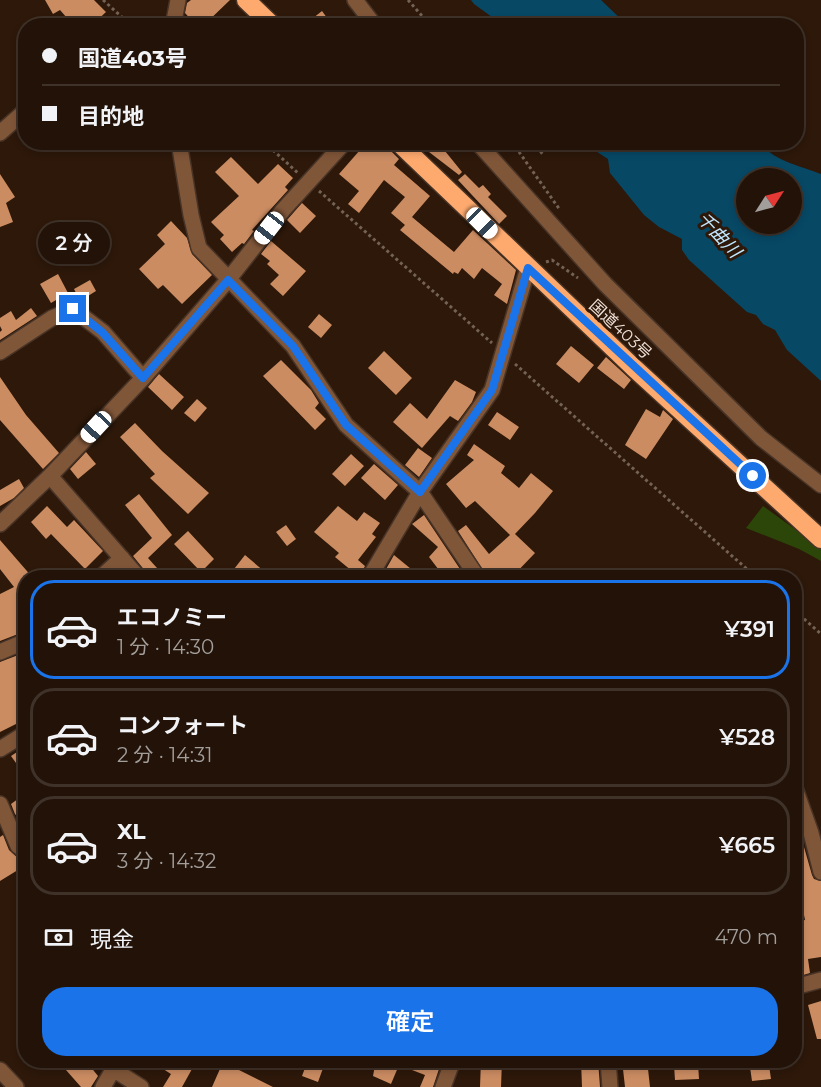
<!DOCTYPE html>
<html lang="ja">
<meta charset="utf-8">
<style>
body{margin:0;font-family:Montserrat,"Noto Sans JP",sans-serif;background:#2a1b12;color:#f1f3f6;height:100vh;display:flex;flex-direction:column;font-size:22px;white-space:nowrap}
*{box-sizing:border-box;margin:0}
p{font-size:20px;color:#a29e9c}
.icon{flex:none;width:33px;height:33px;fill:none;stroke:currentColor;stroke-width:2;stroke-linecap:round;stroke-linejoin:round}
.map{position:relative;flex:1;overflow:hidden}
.panel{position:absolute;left:18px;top:570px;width:784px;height:498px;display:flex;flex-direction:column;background:#221208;border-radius:24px;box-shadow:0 3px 9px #0003,0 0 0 2px #3f3229}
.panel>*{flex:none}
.hud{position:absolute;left:18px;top:18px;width:786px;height:132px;border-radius:24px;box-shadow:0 3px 9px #0003,0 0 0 2px #3f3229;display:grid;align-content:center;height:132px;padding:0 24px;background:#221208}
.needle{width:39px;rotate:54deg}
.controls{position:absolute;left:736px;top:168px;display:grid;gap:12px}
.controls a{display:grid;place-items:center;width:66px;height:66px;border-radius:50%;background:#221208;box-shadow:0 3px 9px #0003,0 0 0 2px #3f3229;font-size:30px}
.end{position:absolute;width:27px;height:27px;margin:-14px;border:8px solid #1a73e8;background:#fff;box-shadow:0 0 0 3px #fff}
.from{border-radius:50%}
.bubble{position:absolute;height:42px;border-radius:21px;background:#221208;box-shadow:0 3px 9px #0003,0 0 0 2px #3f3229;font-size:20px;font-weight:600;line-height:42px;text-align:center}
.car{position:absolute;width:18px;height:36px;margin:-18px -9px;border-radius:8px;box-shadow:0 0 4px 2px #0007;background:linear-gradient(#fff 24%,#345 0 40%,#fff 0 76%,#345 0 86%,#fff 0)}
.hud b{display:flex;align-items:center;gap:21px;height:57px;font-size:22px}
.hud b+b{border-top:2px solid #3f3229}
.hud i{width:15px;height:15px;background:#f1f3f6}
ul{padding:10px 0 0;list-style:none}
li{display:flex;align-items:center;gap:18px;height:99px;margin:0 12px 9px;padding:0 12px;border:3px solid #3f3229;border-radius:24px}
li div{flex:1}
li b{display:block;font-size:22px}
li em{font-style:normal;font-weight:600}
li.selected{border-color:#1a73e8}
li>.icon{width:54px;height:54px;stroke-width:1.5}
.pay{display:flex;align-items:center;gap:15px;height:66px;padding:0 24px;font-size:22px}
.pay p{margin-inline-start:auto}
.action{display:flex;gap:12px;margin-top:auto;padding:12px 24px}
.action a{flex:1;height:69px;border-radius:24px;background:#1a73e8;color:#fff;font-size:24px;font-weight:600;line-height:69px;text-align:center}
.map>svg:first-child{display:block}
</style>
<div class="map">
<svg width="821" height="1087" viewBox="0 0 821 1087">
<rect width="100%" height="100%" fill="#2d180a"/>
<path fill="#2c4508" d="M 763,506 L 821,548 L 821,561 L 799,549 L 746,528 Z"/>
<path fill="#074865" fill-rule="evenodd" d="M 471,0 L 601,0 L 627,25 L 503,25 L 474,4 Z
M 586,143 L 761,143 C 773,161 802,166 821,174 L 821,381 L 787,350 L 775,330 L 763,324 L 756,315 L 747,312 L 689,260 L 682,250 L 682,239 L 659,227 L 644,215 L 610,173 L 608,159 L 591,148 ZM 747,178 L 792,178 L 792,224 L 747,224 Z"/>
<path fill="#cb8c62" d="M 45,0 L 94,0 L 106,12 L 91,26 L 74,26 L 60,10 L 53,14 Z
M 191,0 L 230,0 L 203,26 L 197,26 L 185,13 L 187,3 Z
M 322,11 L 333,26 L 303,26 Z
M 367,142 L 387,142 L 390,150 L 399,159 L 394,165 L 430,196 L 412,217 L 454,252 L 473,230 L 516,270 L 507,304 L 494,295 L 502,284 L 482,268 L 474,279 L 462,268 L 458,274 L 454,272 L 453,274 L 400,230 L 405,225 L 391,213 L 405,197 L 384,180 L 359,213 L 348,204 L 359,191 L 339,174 Z
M 416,142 L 437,142 L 446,150 L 445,151 L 462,172 L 459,175 Z
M 231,157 L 258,184 L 278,164 L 293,178 L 285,187 L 288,190 L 252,230 L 254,231 L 244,244 L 242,243 L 232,252 L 220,239 L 224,235 L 211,222 L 239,196 L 215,172 Z
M 0,174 L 15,197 L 6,203 L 13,222 L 0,227 Z
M 465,174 L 479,188 L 483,185 L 491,194 L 488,197 L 507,216 L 499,224 L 458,180 Z
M 302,203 L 316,216 L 300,233 L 287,220 Z
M 171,221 L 187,238 L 192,254 L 212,275 L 182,304 L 163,285 L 158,289 L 139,269 L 165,244 L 157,235 Z
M 271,241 L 306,271 L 283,296 L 270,284 L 279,275 L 267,264 L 270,261 L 261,254 Z
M 58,274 L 68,293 L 51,303 L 40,284 Z
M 90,280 L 96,291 L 80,301 L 74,289 Z
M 31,308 L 37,316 L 0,340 L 0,332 L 2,330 L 0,326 L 0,318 L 11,311 L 16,320 Z
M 319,314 L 332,325 L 321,338 L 308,327 Z
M 571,346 L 594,365 L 579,383 L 556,364 Z
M 384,351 L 412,378 L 396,395 L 368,368 Z
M 606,357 L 631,380 L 624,389 L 597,368 Z
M 281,360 L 311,390 L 319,403 L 315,408 L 326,419 L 315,430 L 263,376 Z
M 159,374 L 184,397 L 172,410 L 148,387 Z
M 0,377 L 26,415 L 59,453 L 43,469 L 0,420 Z
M 455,380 L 476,392 L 472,402 L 458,421 L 450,416 L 422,448 L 393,422 L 410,403 L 427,419 Z
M 197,399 L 207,408 L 195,422 L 184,413 Z
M 646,409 L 660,417 L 663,410 L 673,419 L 646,459 L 625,445 Z
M 497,412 L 519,427 L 510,440 L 488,425 Z
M 135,423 L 162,451 L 209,493 L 188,514 L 150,478 L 155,474 L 120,437 Z
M 474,444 L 505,466 L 501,473 L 519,488 L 531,473 L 553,491 L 535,513 L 515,534 L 535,553 L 511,578 L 488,578 L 458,531 L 466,525 L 489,554 L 510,535 L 475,501 L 466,508 L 446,484 L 474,460 L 467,455 Z
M 418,448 L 432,458 L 419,477 L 405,465 Z
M 86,452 L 96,464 L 78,479 L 70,469 Z
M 351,454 L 364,466 L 345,486 L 332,474 Z
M 374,464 L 398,485 L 385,500 L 361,478 Z
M 19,479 L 24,488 L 14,498 L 0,506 L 0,490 Z
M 139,494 L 172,535 L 148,558 L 166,578 L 149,578 L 146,572 L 133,556 L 152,538 L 125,505 Z
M 47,506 L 67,527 L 74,520 L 103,551 L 85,569 L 51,534 L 46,539 L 31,522 Z
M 338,506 L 357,521 L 364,512 L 380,523 L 372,534 L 376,537 L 358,560 L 365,566 L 359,578 L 346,578 L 352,571 L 335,557 L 339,553 L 314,532 Z
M 424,515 L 466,578 L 445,578 L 429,557 L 438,547 L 412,524 Z
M 286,525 L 296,539 L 287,546 L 276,532 Z
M 188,531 L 214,559 L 201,572 L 174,544 Z
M 0,540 L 33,578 L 26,578 L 26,631 L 0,641 L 0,594 L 14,587 L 0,569 Z
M 245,555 L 272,578 L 227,578 Z
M 394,555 L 422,578 L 381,578 Z
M 26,652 L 26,719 L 0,732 L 0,662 Z
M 26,746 L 26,777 L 11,756 Z
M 26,793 L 26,839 L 20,825 L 23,823 L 15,814 L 11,804 Z
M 798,826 L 812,875 L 814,879 L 821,881 L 821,957 L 808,959 L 810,973 L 800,976 L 795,958 L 795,922 L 805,920 L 800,895 L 804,894 L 801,883 L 803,883 L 795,855 L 795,827 Z
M 3,835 L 9,850 L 20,860 L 26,862 L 26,865 L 0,881 L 0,837 Z
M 821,1001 L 821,1039 L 817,1039 L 808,1005 Z
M 77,1060 L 85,1060 L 98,1076 L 91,1087 L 81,1087 L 66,1070 Z
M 149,1060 L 197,1060 L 182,1087 L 163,1087 L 171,1074 Z
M 308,1060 L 326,1060 L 318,1082 L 302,1076 Z
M 376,1060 L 442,1060 L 433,1087 L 420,1087 L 425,1075 L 399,1065 L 391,1084 L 373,1076 Z
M 481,1060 L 502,1060 L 501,1087 L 480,1087 Z
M 581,1060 L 598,1060 L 600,1087 L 582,1087 Z
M 622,1060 L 647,1060 L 650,1087 L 625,1087 Z
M 223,1062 L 273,1087 L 212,1087 Z
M 698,1063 L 699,1079 L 675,1080 L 674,1065 Z
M 769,1065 L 771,1079 L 752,1081 L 750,1067 Z"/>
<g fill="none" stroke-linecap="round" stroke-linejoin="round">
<g stroke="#483427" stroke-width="18">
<path id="minor" d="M 355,0 L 375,26
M 173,26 L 178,0
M 0,133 L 26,110
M 179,142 L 191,215 L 199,248 L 293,346 L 346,425 L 420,492 L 478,578
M 477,142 L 605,284 L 761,438 L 821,485
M 0,352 L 52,318 L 73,309 L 103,332 L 143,378
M 50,476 L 139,578
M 0,524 L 50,476 L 143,378 L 228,280 L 283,210 L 345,142
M 100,578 L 122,558
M 369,578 L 420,492 L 492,390 L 528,268
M 0,652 L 26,641
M 0,749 L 26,733
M 795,788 L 811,833 L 821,872
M 0,804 L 18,846 L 26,852
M 795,987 L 821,980
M 608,1060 L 610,1087
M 113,1069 L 141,1087
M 0,1070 L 16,1087
M 103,1087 L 118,1061
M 443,1087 L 453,1060"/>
</g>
<g stroke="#483427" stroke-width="21">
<path id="highway" d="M 246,0 L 273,26
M 398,142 L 633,367 L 821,539"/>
</g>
<path stroke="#746255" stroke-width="3" stroke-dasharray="3 3" stroke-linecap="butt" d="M 103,0 L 132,26
M 408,0 L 431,26
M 264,142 L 298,173
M 512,142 L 560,210
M 533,142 L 544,156
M 319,191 L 492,343
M 546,262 L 552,260 L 578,278
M 515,364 L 757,578
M 795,611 L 821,634"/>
<use href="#minor" stroke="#805639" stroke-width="15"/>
<use href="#highway" stroke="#feaa6f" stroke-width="18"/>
</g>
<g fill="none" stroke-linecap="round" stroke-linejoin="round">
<path stroke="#1a73e8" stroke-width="8" d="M 73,309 L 102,332 L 143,378 L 228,280 L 293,346 L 346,425 L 420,492 L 492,390 L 528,268 L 753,476"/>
</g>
<g text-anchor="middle" stroke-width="6" stroke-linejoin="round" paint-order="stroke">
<g font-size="16" fill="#f0e1d8" stroke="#2d180a">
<text transform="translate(621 329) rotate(43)" y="6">国道403号</text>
</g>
<g font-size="18" font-style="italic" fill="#c2e8ff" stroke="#2d180a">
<text transform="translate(719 235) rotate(47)" y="6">千曲川</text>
</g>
</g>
</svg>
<div class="controls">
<a><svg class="needle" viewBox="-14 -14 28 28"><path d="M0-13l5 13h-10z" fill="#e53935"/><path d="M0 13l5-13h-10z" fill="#a29e9c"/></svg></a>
</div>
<i class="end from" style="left:753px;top:476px"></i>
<i class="end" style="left:73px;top:309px"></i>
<div class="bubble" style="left:38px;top:222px;width:72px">2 分</div>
<i class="car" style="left:482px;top:223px;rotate:135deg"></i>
<i class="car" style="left:269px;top:228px;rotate:218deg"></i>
<i class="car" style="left:96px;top:427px;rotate:223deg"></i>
<div class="hud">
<b><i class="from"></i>国道403号</b>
<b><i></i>目的地</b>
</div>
<section class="panel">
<ul>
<li class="selected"><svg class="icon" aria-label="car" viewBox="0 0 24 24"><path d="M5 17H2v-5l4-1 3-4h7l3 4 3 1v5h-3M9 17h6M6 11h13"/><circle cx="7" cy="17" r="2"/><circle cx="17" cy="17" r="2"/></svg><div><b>エコノミー</b><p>1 分 · 14:30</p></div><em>¥391</em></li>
<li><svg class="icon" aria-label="car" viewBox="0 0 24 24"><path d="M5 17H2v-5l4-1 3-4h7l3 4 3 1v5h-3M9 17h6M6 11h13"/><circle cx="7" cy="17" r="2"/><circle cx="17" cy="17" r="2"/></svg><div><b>コンフォート</b><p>2 分 · 14:31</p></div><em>¥528</em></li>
<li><svg class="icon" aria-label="car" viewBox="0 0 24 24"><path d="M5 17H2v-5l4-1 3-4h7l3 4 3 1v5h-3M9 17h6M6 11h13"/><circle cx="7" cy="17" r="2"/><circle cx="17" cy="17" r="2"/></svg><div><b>XL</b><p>3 分 · 14:32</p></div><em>¥665</em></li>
</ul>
<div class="pay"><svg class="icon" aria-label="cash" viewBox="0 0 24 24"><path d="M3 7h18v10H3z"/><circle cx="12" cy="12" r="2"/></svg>現金<p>470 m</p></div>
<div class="action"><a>確定</a></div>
</section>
</div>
